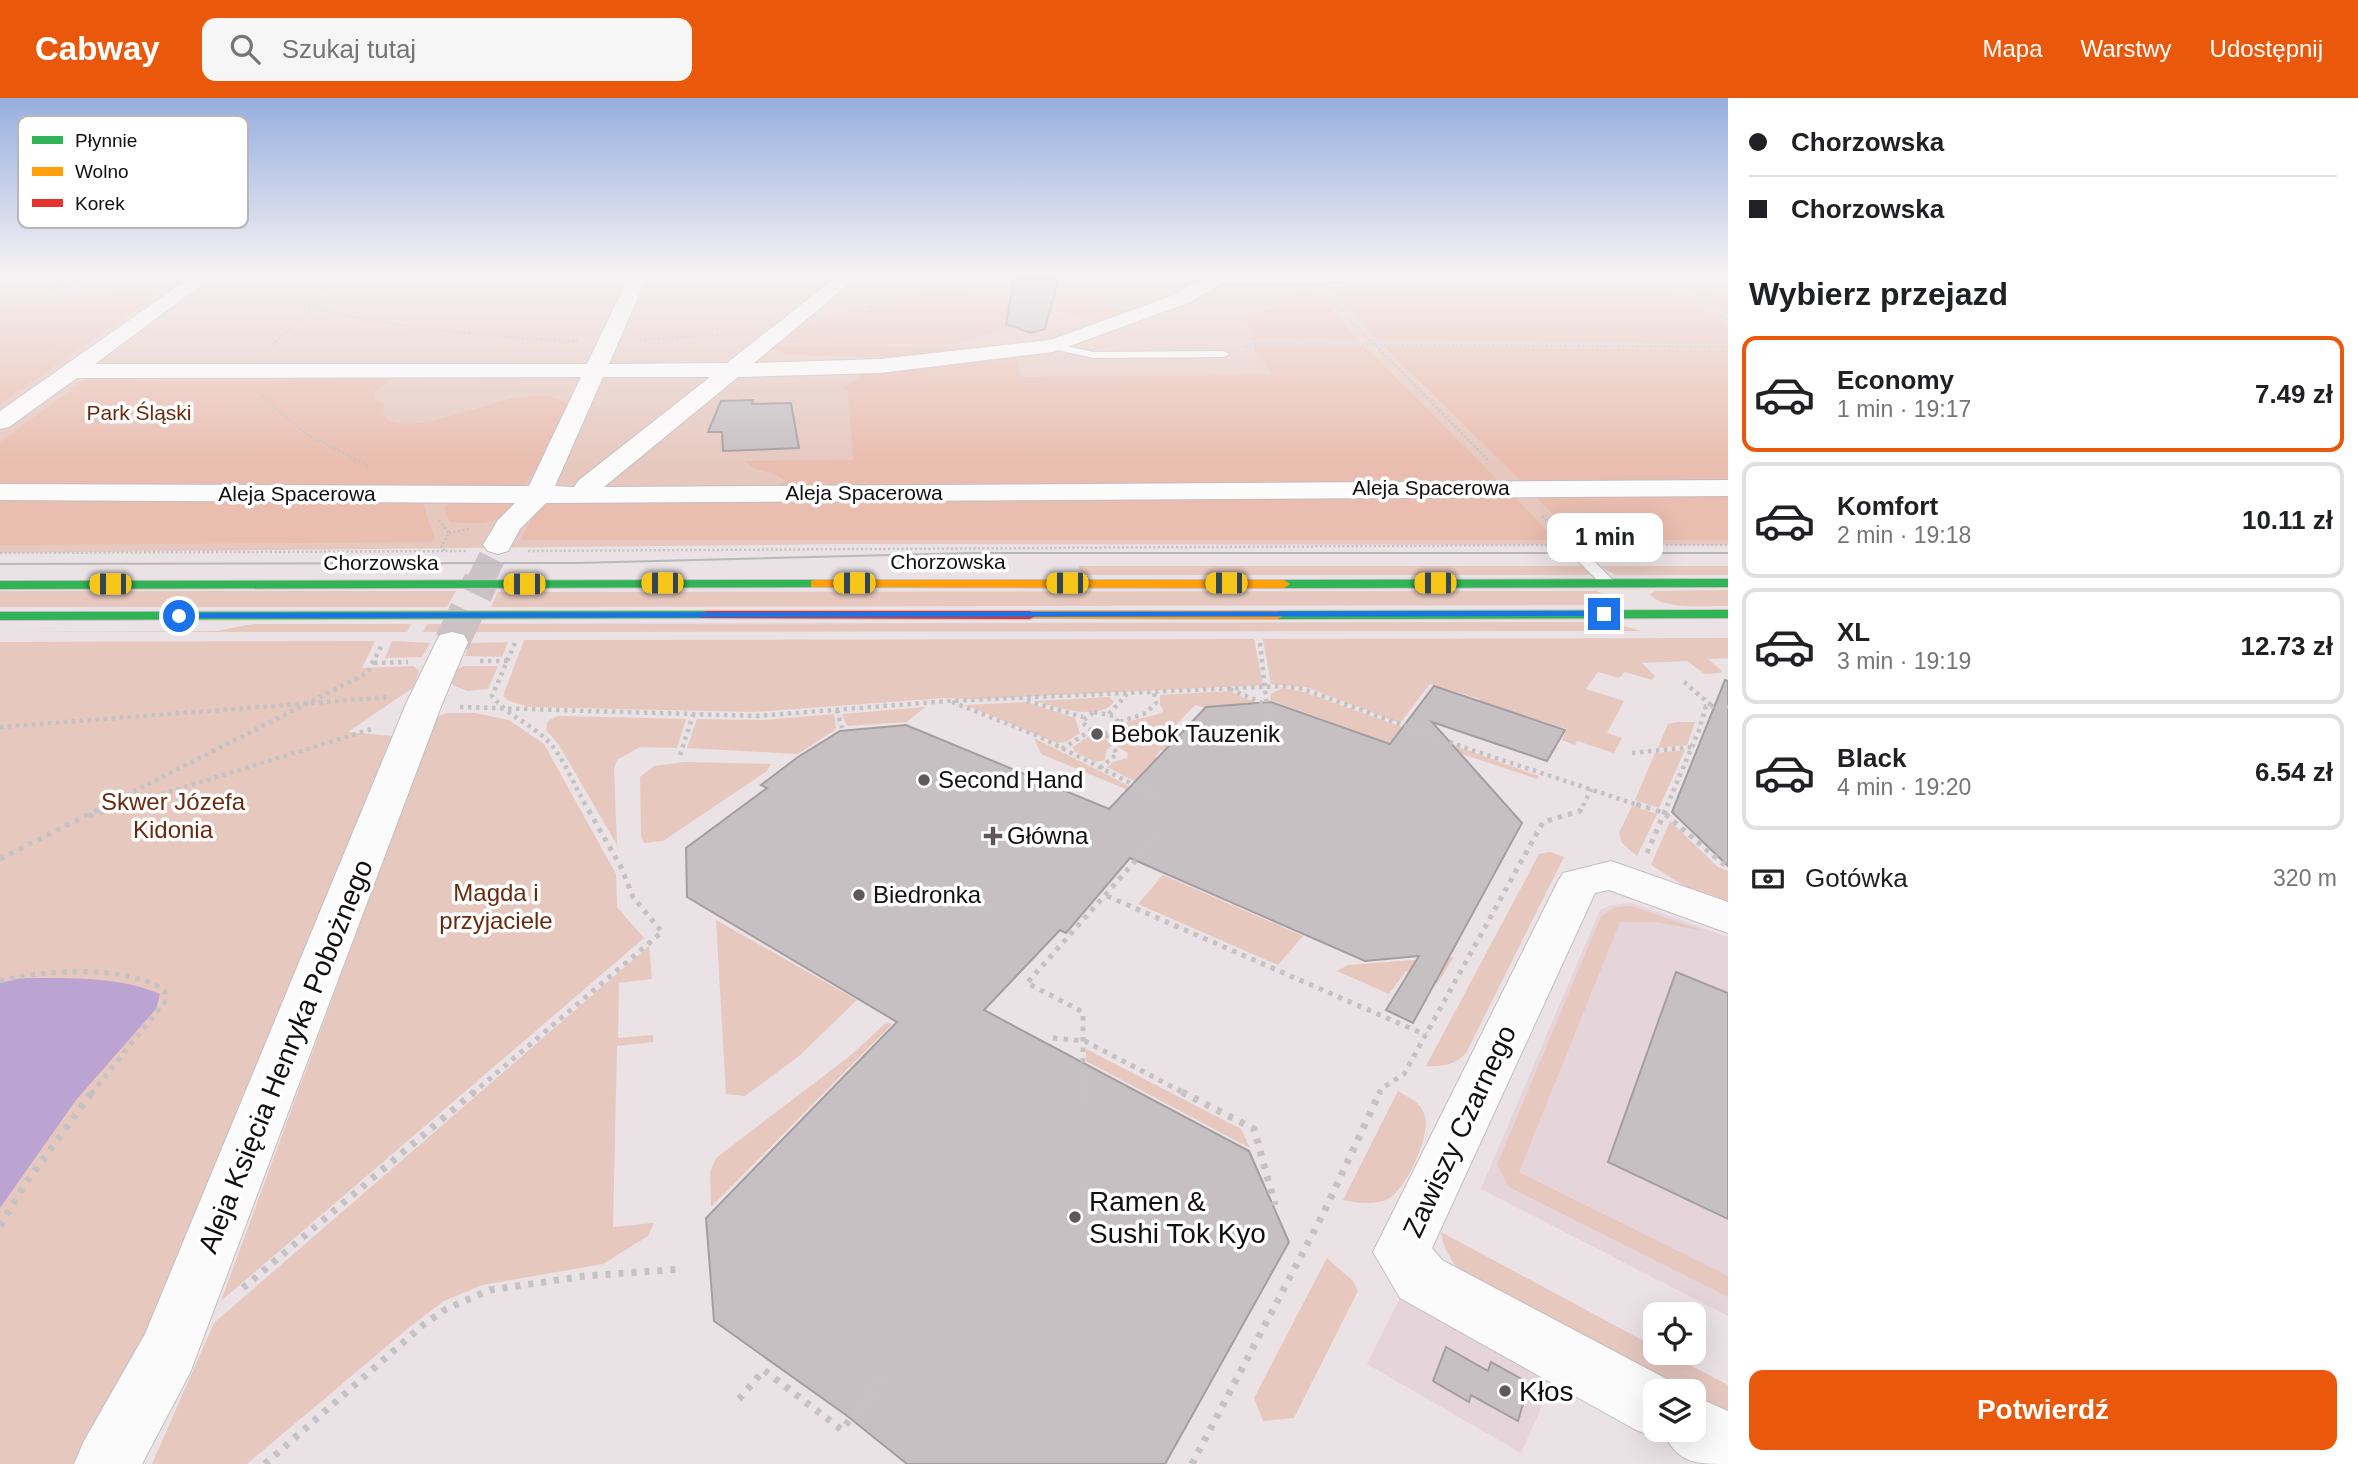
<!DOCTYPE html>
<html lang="pl">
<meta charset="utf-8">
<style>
body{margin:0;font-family:Arial,sans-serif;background:#f6f6f6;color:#202124;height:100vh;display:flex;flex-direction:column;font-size:26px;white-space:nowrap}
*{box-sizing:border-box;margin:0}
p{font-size:23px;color:#757577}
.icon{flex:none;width:38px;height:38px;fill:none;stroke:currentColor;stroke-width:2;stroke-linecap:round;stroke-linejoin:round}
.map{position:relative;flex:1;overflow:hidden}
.side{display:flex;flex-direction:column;background:#fff;width:630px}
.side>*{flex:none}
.guide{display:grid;align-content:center;height:154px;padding:0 21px;background:#fff}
.fabs{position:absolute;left:1643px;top:1204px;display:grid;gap:14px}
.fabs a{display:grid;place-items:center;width:63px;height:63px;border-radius:14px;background:#fff;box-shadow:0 7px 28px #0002;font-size:35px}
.end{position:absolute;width:32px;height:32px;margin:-16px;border:9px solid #1a73e8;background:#fff;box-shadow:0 0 0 4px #fff}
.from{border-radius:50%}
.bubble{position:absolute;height:49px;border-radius:14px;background:#fff;box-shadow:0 7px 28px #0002;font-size:23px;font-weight:700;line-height:49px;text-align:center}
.car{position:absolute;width:21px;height:42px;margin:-21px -10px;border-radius:9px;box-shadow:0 0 5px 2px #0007;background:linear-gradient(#f5c518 24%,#345 0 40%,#f5c518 0 76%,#345 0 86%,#f5c518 0)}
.guide b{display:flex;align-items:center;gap:24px;height:66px;font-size:26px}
.guide b+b{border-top:2px solid #e0e0e0}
.guide i{width:18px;height:18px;background:#202124}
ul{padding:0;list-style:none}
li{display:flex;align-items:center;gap:21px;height:116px;margin:0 14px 10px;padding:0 7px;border:4px solid #e0e0e0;border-radius:14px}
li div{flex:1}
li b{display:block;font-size:26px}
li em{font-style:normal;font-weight:700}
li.selected{border-color:#ea580c}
li>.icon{width:63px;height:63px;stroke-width:1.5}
h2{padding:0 21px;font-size:32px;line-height:84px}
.pay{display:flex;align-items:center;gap:18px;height:77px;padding:0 21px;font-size:26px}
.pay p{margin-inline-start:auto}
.action{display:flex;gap:14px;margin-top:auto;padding:14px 21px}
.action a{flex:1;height:80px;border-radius:14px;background:#ea580c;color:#fff;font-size:28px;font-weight:700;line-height:80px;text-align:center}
header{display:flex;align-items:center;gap:42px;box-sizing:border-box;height:98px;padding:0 35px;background:#ea580c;color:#fff}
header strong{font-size:33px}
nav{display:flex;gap:38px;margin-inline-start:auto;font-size:24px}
.search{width:490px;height:63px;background:#f6f6f6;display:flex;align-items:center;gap:18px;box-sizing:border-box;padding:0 24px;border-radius:14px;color:#757577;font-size:26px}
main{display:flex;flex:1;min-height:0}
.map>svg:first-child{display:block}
</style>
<header>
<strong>Cabway</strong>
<div class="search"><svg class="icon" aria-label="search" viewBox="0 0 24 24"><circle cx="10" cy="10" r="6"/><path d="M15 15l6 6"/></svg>Szukaj tutaj</div>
<nav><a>Mapa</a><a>Warstwy</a><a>Udostępnij</a></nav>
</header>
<main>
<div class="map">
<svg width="1728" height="1366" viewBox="0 0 1728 1366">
<rect width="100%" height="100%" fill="#eae2e5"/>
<path fill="#e5d4da" d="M 1632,805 L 1728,839 L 1728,1218 L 1481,1091 L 1600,812 L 1612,807 Z
M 1403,1194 L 1556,1277 L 1521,1355 L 1367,1266 Z"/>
<path fill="#e6c8bf" d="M 0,176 L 1728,176 L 1728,447 L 849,446 L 0,455 Z
M 1078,468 L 1586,468 L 1592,473 L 1588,477 L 1082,477 Z
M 1600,468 L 1728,468 L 1728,477 L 1615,477 Z
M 1728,492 L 1728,508 C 1708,507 1662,513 1650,496 L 1655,493 Z
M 0,493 L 456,493 L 447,509 L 0,509 Z
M 1597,493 L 1612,499 L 1614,504 L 1597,507 L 491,509 L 498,494 Z
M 1596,524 L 1603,531 L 1616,531 L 1612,525 L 1642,533 L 423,534 L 427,526 Z
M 253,526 L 411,526 L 407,534 L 0,534 L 216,533 Z
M 1728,540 L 1728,560 L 1708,561 L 1722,573 L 1720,575 L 1705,576 L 1687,563 L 1642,565 L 1655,578 L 1652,582 L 1625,574 L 1619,580 L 1598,574 L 1586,591 L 1624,603 L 1607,635 L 1622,640 L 1614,655 L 1577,643 L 1575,647 L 1562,642 L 1567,631 L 1504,611 L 1500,616 L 1477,609 L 1480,601 L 1430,586 L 1400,625 L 1306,589 L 1271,586 L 1263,541 Z
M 1254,541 L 1263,587 L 977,601 L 944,600 L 754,614 L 528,609 L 509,603 L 503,598 L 524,542 Z
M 375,543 L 362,570 L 414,568 L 419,573 L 414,589 L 348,634 L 392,638 L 117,1312 L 91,1366 L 0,1366 L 0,544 Z
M 392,543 L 430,545 L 422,559 L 385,560 Z
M 508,544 L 502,559 L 465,558 L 470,545 Z
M 464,568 L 498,568 L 488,591 L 467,593 L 453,587 L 451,582 L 456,572 Z
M 1282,590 L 1304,594 L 1539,678 L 1537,681 L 1462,656 L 1458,661 L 1407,651 L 1270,602 L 1271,596 Z
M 1229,593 L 1257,605 L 1205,610 L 1195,607 L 1175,628 L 1184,632 L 1164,653 L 1161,652 L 1155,659 L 1158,661 L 1136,684 L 1107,669 L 1113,664 L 1127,660 L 1128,655 L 1118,649 L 1112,640 L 1123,633 L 1127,624 C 1139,620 1154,619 1164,613 L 1160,607 L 1160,597 Z
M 1110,599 L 1114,604 C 1098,624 1056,609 1035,603 Z
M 1026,604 L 1075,620 L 1080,635 L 1066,644 L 1057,645 L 966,607 Z
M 925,609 L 907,624 L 847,628 L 842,616 Z
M 447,615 L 475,615 L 509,622 L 544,646 L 616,776 L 617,809 L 644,840 L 221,1203 L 436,619 Z
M 834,616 L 836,631 L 798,656 L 687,650 L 697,621 L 764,622 Z
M 558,618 L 686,621 L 677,650 L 640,649 L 617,662 L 614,671 L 617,747 L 559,647 L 546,632 L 548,623 Z
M 1677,624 L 1695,624 L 1687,647 L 1658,650 L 1668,626 Z
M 1089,638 L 1106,641 L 1111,649 L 1106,652 L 1105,662 L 1095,664 L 1074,653 L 1073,649 Z
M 1034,640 L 1131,689 L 1128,692 L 1041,656 Z
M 1685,652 L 1659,710 L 1635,702 L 1655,655 Z
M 684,664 L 771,666 L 767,673 L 663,743 L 644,745 L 641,737 L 640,679 L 654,668 Z
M 1632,708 L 1657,716 L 1637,758 L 1622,745 L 1619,735 Z
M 1670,723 L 1718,769 L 1728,773 L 1728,808 L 1691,792 L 1651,767 Z
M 1550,754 L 1564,759 L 1466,955 C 1455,967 1442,969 1426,968 L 1539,756 Z
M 1163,777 L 1303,838 L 1278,867 L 1138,806 Z
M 1631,808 L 1704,833 L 1656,824 L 1620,824 L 1519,1074 L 1728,1178 L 1728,1199 L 1509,1089 L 1497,1067 L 1601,818 L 1616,809 Z
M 716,822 L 857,902 L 799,958 L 745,998 L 726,996 Z
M 649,848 L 652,881 L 619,885 L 618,940 L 653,937 L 653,944 L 617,948 L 613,1129 L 654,1125 L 648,1138 L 603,1166 L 482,1187 L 444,1203 L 412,1227 L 247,1366 L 152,1366 L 214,1225 Z
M 1454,859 L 1437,886 L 1406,873 L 1389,896 L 1337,873 L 1348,867 Z
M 887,924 L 892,926 L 711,1109 L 710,1074 L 716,1060 L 851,957 Z
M 1086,951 L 1241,1031 L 1250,1050 L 1086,963 Z
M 1398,993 C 1409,1000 1421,1004 1425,1018 C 1431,1037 1405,1095 1386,1102 C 1372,1107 1357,1105 1343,1102 Z
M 1441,1134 L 1655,1249 L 1656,1255 L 1667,1255 L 1728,1287 L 1728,1325 L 1694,1307 L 1694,1293 L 1668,1293 L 1495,1202 C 1471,1185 1445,1165 1441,1134 Z
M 1327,1160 L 1353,1183 L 1358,1193 L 1294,1320 L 1263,1323 L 1254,1300 Z"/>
<path fill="#e9bdaf" d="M 1321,181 L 1655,182 L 1728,227 L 1728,246 L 1377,242 Z
M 1673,182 L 1691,183 L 1728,204 L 1728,216 Z
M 936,192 L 1091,200 L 1100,203 L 1097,208 C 1108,213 1120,208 1136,216 L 1104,227 L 1059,213 L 956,246 L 771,245 L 791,229 L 858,215 Z
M 1299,192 L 1316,193 L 1358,242 L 1250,242 L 1254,235 L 1246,225 L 1249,218 L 1281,208 L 1286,203 L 1280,197 Z
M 135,193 L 162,194 L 0,306 L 0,209 Z
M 773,248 L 996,250 L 908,260 L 790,257 L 770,251 Z
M 1257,248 L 1364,248 L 1501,385 L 774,390 L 785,383 C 774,371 755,376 746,363 L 853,362 L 848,294 L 842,289 L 858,280 L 861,275 L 1015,256 L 1021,279 L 1272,277 L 1253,249 Z
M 1384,248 L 1728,252 L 1728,386 L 1523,385 Z
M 91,277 L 395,279 L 374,294 L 374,301 L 385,307 L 383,317 C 413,353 532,268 570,309 L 562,330 L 521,392 L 0,391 L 0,344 Z
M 1531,393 L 1728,394 L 1728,442 L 1577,442 Z
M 1511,394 L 1555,442 L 521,442 C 529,423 536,407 558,402 Z
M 0,400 L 419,403 L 423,406 L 434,439 L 431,444 L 0,447 Z
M 519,401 C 493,429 486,426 450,424 L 445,411 L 447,407 L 457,402 Z"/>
<path fill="#bba4d1" d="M 22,880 C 67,880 119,878 160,896 L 156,911 L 76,1002 L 0,1110 L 0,885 Z"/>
<path fill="#c6c0c3" stroke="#a49ea1" stroke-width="2" d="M 1014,180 L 1058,182 L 1045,231 L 1031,235 L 1006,226 Z
M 753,302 L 752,306 L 791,305 L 799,350 L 723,353 L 722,334 L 708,334 L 721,303 Z
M 1725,582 L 1728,583 L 1728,768 L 1672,714 Z
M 1434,588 L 1565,632 L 1547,663 L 1432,624 L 1522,725 L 1413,925 L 1386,912 L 1419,858 L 1365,863 L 1130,760 L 1066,835 L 1060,832 L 984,912 L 1249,1053 L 1289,1144 L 1165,1366 L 907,1366 L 846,1317 L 714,1223 L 706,1120 L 897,924 L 687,799 L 686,750 L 767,690 L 761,687 L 798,659 L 840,633 L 906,627 L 1109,711 L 1206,609 L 1271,604 L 1390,646 Z
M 1676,874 L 1728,895 L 1728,1121 L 1608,1064 Z
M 1446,1249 L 1488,1273 L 1491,1264 L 1529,1285 L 1518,1323 L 1471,1297 L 1469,1304 L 1433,1283 Z"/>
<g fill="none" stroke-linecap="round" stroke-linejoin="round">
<path stroke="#cac2c5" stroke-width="27" stroke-dasharray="27 13" stroke-linecap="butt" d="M 480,484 L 498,447"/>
<path stroke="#cac2c5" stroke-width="35" stroke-dasharray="35 18" stroke-linecap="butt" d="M 452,544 L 481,483"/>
<g stroke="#c5bec0" stroke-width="2">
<path id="lane" d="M 1053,245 L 1093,254 L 1224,253 L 1229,256 L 1224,259 L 1093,260 L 1049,250 L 1048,248 Z
M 1570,443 L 1575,444 L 1616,485 L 1613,488 L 1603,488 L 1565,450 L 1563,447 L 1565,444 Z"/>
</g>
<g stroke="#c5bec0" stroke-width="2">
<path id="street" d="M 195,176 L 216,176 L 95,266 L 587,266 L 630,176 L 648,176 L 609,266 L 727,265 L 840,176 L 861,176 L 754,265 L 880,261 L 1050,242 L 1174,197 L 1210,176 L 1728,176 L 1728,185 L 1224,184 L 1188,205 L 1053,254 L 880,275 L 738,279 L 604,389 L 1728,382 L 1728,398 L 546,405 L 520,431 L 508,453 L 498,456 L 488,453 L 483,447 L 498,422 L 515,405 L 0,402 L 0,386 L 529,388 L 581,279 L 77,280 L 9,329 L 0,331 L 0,313 ZM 603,279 L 710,279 L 579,382 L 574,389 L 555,388 Z
M 452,534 L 464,537 L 468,544 L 442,606 L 190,1275 L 142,1366 L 74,1366 L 84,1343 L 145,1236 L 406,606 L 436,544 L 440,537 Z
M 1611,763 L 1728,804 L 1728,835 L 1609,792 L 1595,795 L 1432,1150 L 1442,1162 L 1678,1287 L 1681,1293 L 1656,1293 L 1656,1332 L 1694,1332 L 1694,1298 L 1728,1313 L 1728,1366 C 1698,1366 1678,1366 1665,1337 L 1656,1340 L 1634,1331 L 1400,1200 L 1373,1154 L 1557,785 L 1563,775 Z"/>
</g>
<g stroke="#c5bec0" stroke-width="2">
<path id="fast" d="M 1728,481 L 1728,489 L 1284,490 L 1278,486 L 1284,482 Z
M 815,482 L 819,483 L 819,489 L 0,491 L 0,483 Z
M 1728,512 L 1728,520 L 1278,521 L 1271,517 L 1278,513 Z
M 706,513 L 713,517 L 711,520 L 0,522 L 0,514 Z"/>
</g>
<g stroke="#c5bec0" stroke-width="2">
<path id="slow" d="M 815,482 L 1284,482 L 1290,486 L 1284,490 L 811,489 L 811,483 Z
M 1030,513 L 1278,513 L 1285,517 L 1278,521 L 1025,520 L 1025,514 Z"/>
</g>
<g stroke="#c5bec0" stroke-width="2">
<path id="jam" d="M 706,513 L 1030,513 L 1037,517 L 1030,521 L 701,520 L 699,517 Z"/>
</g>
<path stroke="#c5c2c3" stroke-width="2.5" stroke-dasharray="2 2.5" stroke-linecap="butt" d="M 1048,176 L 1048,180
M 1332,203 L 1490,364
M 4,204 L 60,189 L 93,176
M 1699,204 L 1728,222
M 0,207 L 142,190
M 313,210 C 400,231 488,239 578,243
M 844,216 L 911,198 L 962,176
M 640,242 L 732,236
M 272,247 L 313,210 L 303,206 L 348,176
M 1245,249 L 1255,246 L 1728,249
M 0,253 L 58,247
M 262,298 L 306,336 L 371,369
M 1542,418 L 1556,432
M 439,422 L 449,435
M 449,435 L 469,431
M 1603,447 L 1728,447
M 445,452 L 441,450 L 449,435
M 528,453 L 1549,447
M 0,455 L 467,453"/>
<path stroke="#c5c2c3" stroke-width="4.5" stroke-dasharray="3.5 4.5" stroke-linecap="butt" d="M 515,545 L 492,598 C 507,617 529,625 547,642 C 562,656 575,689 586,708
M 1260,545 L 1268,619
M 480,563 L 509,563
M 374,565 L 408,564
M 1684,584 L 1712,608
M 1230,591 L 1267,607
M 1027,603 L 1083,619
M 952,604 L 1036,637 L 1164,702
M 460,609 L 756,618 L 948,603 L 1282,588 L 1303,591 L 1469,651 L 1641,708
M 837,612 L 842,630
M 1094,614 L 1114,618 L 1121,628 C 1108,639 1092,638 1082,623 Z
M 1109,616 L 1127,596
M 1120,624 L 1146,615 L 1156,605 L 1154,595
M 0,629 L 390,599
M 1062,651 L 1090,633
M 1632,655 L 1691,649
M 680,657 L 693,617
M 1100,670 L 1117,656 L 1106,636
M 105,708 L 367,575 L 383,545
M 123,708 L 375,630
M 1583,708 L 1591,691
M 1667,708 L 1699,632 L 1706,608 L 1728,609"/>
<path stroke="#c5c2c3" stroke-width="5" stroke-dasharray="4.5 6" stroke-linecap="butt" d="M 1636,706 L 1664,715 L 1728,770
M 89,718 L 129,706
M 1647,755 L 1668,706
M 0,761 L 109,706
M 1107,798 L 1426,937
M 0,883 C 42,872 129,866 165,893 L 166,902 L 91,996
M 1053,940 L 1085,943 L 1186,996
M 472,996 L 662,834 L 633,799 L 622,771 L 585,706
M 1083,996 L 1083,914 L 1027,885 L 1161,734
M 1379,996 L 1381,991 L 1404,976 L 1543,724 L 1580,713 L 1584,706"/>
<path stroke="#c5c2c3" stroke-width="7" stroke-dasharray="5 8" stroke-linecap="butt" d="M 1083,994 L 1083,1001
M 1182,994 L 1254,1031 L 1275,1107
M 0,1128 L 23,1089 L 92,994
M 243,1190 L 474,994
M 739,1301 L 764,1272 L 842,1332 L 882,1279
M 265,1366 L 423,1227 L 446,1211 L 490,1192 L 585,1178 L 682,1171
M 1192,1366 L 1324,1114 L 1380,994"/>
<use href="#lane" fill="#fcfbfb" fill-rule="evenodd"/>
<use href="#street" fill="#fcfbfb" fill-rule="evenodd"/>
<use href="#fast" fill="#30b455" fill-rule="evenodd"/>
<use href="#slow" fill="#ff9f0a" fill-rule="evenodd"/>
<use href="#jam" fill="#e5322d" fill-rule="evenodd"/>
<path stroke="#bab8b9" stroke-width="2" d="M 0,466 L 577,465 L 971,455 L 1728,455"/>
</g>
<linearGradient id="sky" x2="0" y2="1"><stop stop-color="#96aedf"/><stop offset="0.48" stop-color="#f6f2f3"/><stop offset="1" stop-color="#f6f2f3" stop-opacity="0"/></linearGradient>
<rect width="1728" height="367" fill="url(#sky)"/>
<path fill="#1a73e8" d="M 1604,513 L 1608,514 L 1608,518 L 179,520 L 174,518 L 179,515 Z"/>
<g fill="#5e585b" stroke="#fff" stroke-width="2.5">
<circle cx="1097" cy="636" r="7"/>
<circle cx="924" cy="682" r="7"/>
<path d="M989.5 727.5h7v7h7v7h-7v7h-7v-7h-7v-7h7z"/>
<circle cx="859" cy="797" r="7"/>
<circle cx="1075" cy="1119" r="7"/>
<circle cx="1505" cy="1293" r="7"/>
</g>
<g text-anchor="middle" stroke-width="7" stroke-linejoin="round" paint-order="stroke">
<g font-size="21" fill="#6b290e" stroke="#fff">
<text x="139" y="322">Park Śląski</text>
</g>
<g font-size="21" fill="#130e10" stroke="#fff">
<text x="1431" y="397">Aleja Spacerowa</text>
<text x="864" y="402">Aleja Spacerowa</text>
<text x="297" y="403">Aleja Spacerowa</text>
<text x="948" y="471">Chorzowska</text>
<text x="381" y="472">Chorzowska</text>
</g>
<g font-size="24" fill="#130e10" stroke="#fff" text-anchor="start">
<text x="1111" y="644">Bebok Tauzenik</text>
<text x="938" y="690">Second Hand</text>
<text x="1007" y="746">Główna</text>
<text x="873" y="805">Biedronka</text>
</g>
<g font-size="24" fill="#6b290e" stroke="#fff">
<text x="173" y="712">Skwer Józefa<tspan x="173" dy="28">Kidonia</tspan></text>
<text x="496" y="803">Magda i<tspan x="496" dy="28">przyjaciele</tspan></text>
</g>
<g font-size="28" fill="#130e10" stroke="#fff">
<text transform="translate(285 958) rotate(-68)" y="10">Aleja Księcia Henryka Pobożnego</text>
<text transform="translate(1459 1033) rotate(-65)" y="10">Zawiszy Czarnego</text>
</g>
<g font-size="28" fill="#130e10" stroke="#fff" text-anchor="start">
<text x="1089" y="1113">Ramen &amp;<tspan x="1089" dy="32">Sushi Tok Kyo</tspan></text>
<text x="1519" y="1303">Kłos</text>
</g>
</g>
<rect x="18" y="18" width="230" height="112" rx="10" fill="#fff" stroke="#b8b7b7" stroke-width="2"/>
<rect x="32" y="38" width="31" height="8" fill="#30b455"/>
<rect x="32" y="69" width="31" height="9" fill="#ff9f0a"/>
<rect x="32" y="101" width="31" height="8" fill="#e5322d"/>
<g font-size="19" fill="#130e10">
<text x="75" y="49">Płynnie</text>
<text x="75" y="80">Wolno</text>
<text x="75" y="112">Korek</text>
</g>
</svg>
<div class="fabs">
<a><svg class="icon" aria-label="locate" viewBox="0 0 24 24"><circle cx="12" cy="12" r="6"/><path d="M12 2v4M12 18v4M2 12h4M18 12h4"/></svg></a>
<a><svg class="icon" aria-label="layers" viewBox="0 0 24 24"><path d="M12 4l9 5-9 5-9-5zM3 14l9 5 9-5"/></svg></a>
</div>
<i class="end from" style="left:179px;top:518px"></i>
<i class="end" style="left:1604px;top:516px"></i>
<div class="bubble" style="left:1547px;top:415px;width:116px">1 min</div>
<i class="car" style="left:662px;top:485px;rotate:270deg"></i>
<i class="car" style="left:854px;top:485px;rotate:270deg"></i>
<i class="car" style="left:1067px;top:485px;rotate:270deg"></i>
<i class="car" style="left:1226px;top:485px;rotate:270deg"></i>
<i class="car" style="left:1435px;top:485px;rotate:270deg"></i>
<i class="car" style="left:110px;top:486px;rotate:270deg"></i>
<i class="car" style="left:524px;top:486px;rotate:270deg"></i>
</div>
<section class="side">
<div class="guide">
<b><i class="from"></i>Chorzowska</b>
<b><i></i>Chorzowska</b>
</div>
<h2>Wybierz przejazd</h2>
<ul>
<li class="selected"><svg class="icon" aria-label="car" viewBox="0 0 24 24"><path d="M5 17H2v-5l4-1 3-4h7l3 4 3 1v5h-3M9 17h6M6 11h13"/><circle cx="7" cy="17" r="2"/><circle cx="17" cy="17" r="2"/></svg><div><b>Economy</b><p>1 min · 19:17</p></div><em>7.49 zł</em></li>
<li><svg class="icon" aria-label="car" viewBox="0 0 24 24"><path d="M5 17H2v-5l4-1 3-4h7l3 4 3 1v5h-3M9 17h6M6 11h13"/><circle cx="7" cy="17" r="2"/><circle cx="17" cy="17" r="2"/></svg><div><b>Komfort</b><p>2 min · 19:18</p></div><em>10.11 zł</em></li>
<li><svg class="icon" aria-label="car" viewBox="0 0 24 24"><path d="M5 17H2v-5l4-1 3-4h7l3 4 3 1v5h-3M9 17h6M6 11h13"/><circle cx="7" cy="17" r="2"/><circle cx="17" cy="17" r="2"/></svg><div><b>XL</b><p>3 min · 19:19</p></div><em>12.73 zł</em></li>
<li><svg class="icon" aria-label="car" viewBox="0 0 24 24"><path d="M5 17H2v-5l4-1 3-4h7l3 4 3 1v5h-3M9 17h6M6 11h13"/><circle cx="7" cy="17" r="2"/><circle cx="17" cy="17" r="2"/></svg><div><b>Black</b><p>4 min · 19:20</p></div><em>6.54 zł</em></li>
</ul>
<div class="pay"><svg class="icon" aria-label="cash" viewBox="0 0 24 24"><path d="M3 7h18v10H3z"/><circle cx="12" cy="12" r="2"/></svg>Gotówka<p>320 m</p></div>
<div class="action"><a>Potwierdź</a></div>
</section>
</main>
